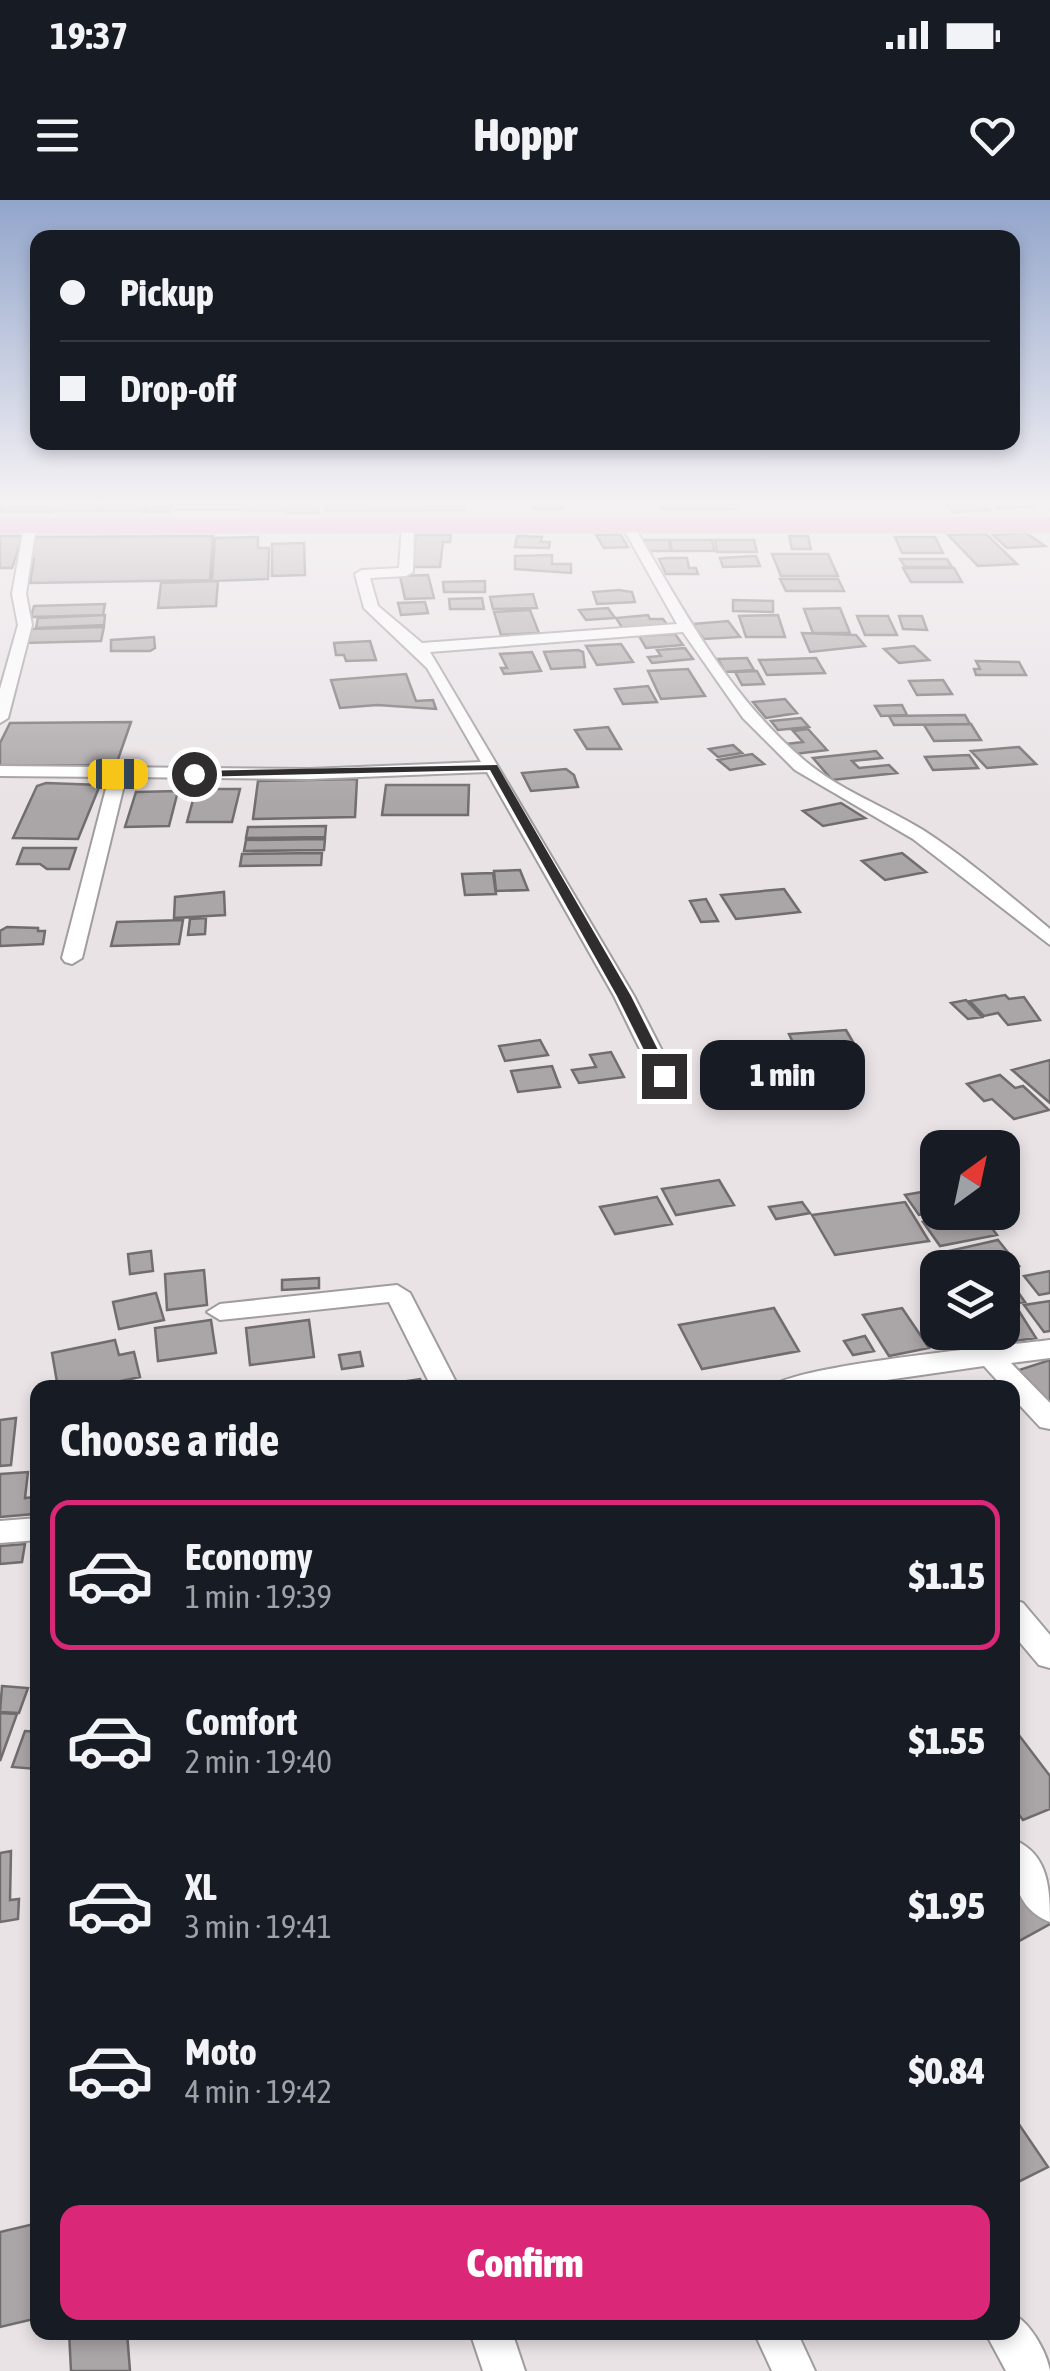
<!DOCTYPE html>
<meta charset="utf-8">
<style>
body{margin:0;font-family:"Asap Condensed",sans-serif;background:#242831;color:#f1f3f6;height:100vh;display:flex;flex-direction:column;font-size:38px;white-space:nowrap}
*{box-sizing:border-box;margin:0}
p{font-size:32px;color:#9ea1a6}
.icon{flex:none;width:55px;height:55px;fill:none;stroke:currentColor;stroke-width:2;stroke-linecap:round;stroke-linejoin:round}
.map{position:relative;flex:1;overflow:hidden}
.side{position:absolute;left:30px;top:1180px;width:990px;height:960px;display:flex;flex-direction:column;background:#171b24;border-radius:20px;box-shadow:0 5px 15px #0003}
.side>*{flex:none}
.top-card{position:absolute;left:30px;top:30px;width:990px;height:220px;border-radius:20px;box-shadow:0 5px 15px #0003;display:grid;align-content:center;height:220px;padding:0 30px;background:#171b24}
.needle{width:65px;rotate:33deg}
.buttons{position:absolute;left:920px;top:930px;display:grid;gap:20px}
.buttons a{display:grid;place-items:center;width:100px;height:100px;border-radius:20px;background:#171b24;box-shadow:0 5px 15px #0003;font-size:50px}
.end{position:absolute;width:45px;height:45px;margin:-22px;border:12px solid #2f2d2e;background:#fff;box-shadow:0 0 0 5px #fff}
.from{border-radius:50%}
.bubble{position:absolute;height:70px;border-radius:20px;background:#171b24;box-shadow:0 5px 15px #0003;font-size:32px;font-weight:800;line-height:70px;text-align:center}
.car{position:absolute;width:30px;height:60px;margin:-30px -15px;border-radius:12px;box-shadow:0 0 8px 2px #0007;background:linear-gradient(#f5c518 24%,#345 0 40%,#f5c518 0 76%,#345 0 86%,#f5c518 0)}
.top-card b{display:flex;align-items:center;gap:35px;height:95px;font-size:38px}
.top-card b+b{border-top:2px solid #363941}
.top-card i{width:25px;height:25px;background:#f1f3f6}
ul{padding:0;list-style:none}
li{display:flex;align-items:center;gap:30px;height:150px;margin:0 20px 15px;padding:0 10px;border:5px solid transparent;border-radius:20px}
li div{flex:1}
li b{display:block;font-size:38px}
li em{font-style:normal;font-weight:800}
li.active{border-color:#db2777}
li>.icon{width:90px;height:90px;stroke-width:1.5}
h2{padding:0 30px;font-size:45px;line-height:120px}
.action{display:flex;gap:20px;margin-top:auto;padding:20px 30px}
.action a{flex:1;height:115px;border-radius:20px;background:#db2777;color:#fff;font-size:40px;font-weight:800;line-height:115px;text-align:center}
.status{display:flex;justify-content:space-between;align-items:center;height:70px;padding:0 50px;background:#171b24;direction:ltr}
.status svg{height:28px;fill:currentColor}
header{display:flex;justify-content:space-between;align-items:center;height:130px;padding:0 30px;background:#171b24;font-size:45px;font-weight:800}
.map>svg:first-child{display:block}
</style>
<div class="status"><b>19:37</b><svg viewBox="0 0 49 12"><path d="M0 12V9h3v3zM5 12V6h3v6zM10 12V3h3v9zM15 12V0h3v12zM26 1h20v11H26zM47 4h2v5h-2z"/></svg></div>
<header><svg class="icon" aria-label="menu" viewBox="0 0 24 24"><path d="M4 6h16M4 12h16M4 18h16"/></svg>Hoppr<svg class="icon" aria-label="heart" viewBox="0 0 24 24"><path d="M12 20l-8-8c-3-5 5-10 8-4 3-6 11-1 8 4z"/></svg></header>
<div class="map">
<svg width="1050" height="2171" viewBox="0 0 1050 2171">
<rect width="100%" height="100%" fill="#e9e3e6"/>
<path fill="#aaa5a7" stroke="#716c6e" stroke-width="2.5" d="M 130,300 L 145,300 L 140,311 L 99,311 L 103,302 Z
M 149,300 L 175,300 L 169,312 L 143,312 Z
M 180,300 L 247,300 L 244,310 L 176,310 Z
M 251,300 L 287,301 L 284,311 L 247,311 Z
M 291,300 L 321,300 L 317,302 L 319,313 L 287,313 Z
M 326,300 L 461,300 L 464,310 L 326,311 Z
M 563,300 L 563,309 L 533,309 L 533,303 L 544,300 Z
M 660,300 L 733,300 L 736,309 L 662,309 Z
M 978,300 L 989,310 L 953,312 L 942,301 Z
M 988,300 L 1026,300 L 1034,307 L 997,308 Z
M 2,301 L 58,301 L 52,312 L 0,312 Z
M 61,302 L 101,302 L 96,311 L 56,311 Z
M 1026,333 L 1045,346 L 1007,348 L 993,335 Z
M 620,334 L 628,347 L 604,348 L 596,335 Z
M 986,334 L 1017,364 L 978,366 L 948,335 Z
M 416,335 L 451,335 L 450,342 L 443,342 L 440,367 L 411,367 Z
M 0,336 L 23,336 L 12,368 L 0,368 Z
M 213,336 L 210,380 L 30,383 L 34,359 L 27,359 L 32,337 Z
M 517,336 L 542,337 L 541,342 L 550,342 L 549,348 L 515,347 Z
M 789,336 L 808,336 L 811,349 L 792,349 Z
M 258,337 L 258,348 L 269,348 L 268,379 L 212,381 L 215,338 Z
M 895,337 L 935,337 L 943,353 L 902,353 Z
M 643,340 L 669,340 L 670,351 L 644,351 Z
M 670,340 L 712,340 L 714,351 L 672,351 Z
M 715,340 L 754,340 L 757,352 L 717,352 Z
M 304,343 L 305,375 L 272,376 L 272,344 Z
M 772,354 L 828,354 L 838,376 L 781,376 Z
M 552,355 L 552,364 L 571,364 L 571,373 L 515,369 L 515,356 Z
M 756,356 L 760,366 L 723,367 L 720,358 Z
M 667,358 L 687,358 L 689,368 L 696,368 L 698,374 L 666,374 L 659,359 Z
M 900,359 L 947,359 L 952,367 L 905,367 Z
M 903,368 L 954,368 L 962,382 L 911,382 Z
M 428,375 L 434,398 L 405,399 L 400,376 Z
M 780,379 L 838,379 L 844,391 L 786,391 Z
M 218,381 L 216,406 L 158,408 L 161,383 Z
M 485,381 L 485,392 L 444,392 L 443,382 Z
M 619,390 L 632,392 L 635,402 L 597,404 L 593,392 Z
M 533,394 L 537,408 L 493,409 L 490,397 Z
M 482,398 L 484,409 L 450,409 L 449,399 Z
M 733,400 L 773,401 L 773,412 L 733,411 Z
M 425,402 L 428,413 L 401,415 L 398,403 Z
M 105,404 L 103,415 L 31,417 L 34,406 Z
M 608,408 L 615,418 L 586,420 L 579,410 Z
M 840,408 L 850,433 L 813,433 L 804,409 Z
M 530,410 L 539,433 L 501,435 L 494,412 Z
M 105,415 L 104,425 L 36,428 L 38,418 Z
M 648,415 L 650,419 L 663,419 L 668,426 L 623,429 L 616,418 Z
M 778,415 L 785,437 L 746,437 L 739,416 Z
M 857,416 L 888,416 L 897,435 L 865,435 Z
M 899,416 L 922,416 L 927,430 L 903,429 Z
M 728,421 L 740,437 L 704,439 L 692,424 Z
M 104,427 L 101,441 L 24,443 L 28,429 Z
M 802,433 L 856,435 L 865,446 L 810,452 Z
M 675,434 L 683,445 L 646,448 L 639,436 Z
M 154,437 L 155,448 L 150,451 L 111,451 L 111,440 Z
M 370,441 L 376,460 L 346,461 L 344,455 L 336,455 L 334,443 Z
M 621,444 L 633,462 L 597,465 L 586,446 Z
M 914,446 L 929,460 L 899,463 L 884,449 Z
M 685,448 L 693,459 L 652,463 L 648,457 L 661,456 L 657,450 Z
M 578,450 L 583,452 L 585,467 L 551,469 L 544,452 Z
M 532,452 L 541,471 L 504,474 L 501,468 L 507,468 L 500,454 Z
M 747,458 L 754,470 L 725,472 L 718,459 Z
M 816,458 L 825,473 L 767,475 L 759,460 Z
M 976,461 L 1019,462 L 1026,475 L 976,475 L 974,469 L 980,469 Z
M 688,469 L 705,496 L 661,499 L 648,471 Z
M 757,471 L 764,484 L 742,485 L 735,472 Z
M 406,474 L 416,501 L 433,500 L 436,509 L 377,505 L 340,508 L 331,480 Z
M 943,480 L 952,494 L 917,495 L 909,481 Z
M 648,486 L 657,502 L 623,504 L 615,489 Z
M 785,499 L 797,513 L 766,518 L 753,502 Z
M 902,505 L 907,515 L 881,516 L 875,506 Z
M 965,515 L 970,524 L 894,525 L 889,516 Z
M 801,518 L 809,527 L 778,530 L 771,521 Z
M 131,522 L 116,565 L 0,566 L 0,543 L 10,523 Z
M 971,524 L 981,540 L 934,541 L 924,525 Z
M 608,527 L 621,549 L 587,549 L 575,530 Z
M 808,529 L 827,550 L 795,554 L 786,544 L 803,542 L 793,531 Z
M 733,545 L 742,553 L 718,557 L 709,549 Z
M 1019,547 L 1036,564 L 987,568 L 971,551 Z
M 876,551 L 882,558 L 852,561 L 859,568 L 889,565 L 897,573 L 832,580 L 813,558 Z
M 752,554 L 764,564 L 730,570 L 718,560 Z
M 969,555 L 978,568 L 933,570 L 925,557 Z
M 566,569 L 574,575 L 578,587 L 531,591 L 522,573 Z
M 357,579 L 355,617 L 253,619 L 258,581 Z
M 46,583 L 100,585 L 78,639 L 13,638 L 37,586 Z
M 386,585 L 469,585 L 468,615 L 382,615 Z
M 196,589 L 240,589 L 232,622 L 187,622 Z
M 178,591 L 169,626 L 125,627 L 136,592 Z
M 841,603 L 865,618 L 823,626 L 803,611 Z
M 326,626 L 325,637 L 246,638 L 248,627 Z
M 325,639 L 324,650 L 244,651 L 246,640 Z
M 23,648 L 76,648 L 69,669 L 47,669 L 40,664 L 17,664 Z
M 322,653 L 321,665 L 240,666 L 242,654 Z
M 902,653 L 926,672 L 885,680 L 862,661 Z
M 520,670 L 528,690 L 496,691 L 494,671 Z
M 493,673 L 496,694 L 465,695 L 462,674 Z
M 784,689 L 800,712 L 736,719 L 721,695 Z
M 224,692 L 225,715 L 174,718 L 175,697 Z
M 706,699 L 718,721 L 701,722 L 690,701 Z
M 206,718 L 205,734 L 188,735 L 190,719 Z
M 183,720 L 179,744 L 111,746 L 117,722 Z
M 7,727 L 38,728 L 38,731 L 45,731 L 43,744 L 0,746 L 0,731 Z
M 1005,795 L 1009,799 L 1024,797 L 1040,820 L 1008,825 L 998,813 L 984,816 L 970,801 Z
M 966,800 L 982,817 L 968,819 L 951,803 Z
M 846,830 L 853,842 L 795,847 L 789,834 Z
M 540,840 L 548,855 L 505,861 L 499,846 Z
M 611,852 L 624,877 L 579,883 L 572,870 L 596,867 L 590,855 Z
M 1050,860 L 1050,903 L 1012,870 Z
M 552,866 L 560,887 L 518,892 L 511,871 Z
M 1000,875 L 1015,888 L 1023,886 L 1049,910 L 1014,919 L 992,899 L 984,901 L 967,884 Z
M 719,980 L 734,1005 L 676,1015 L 662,989 Z
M 938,989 L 938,1012 L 919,1015 L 905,995 Z
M 657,997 L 672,1024 L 615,1034 L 600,1007 Z
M 802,1002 L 810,1013 L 776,1019 L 769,1007 Z
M 905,1002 L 929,1041 L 835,1055 L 812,1015 Z
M 980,1012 L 997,1035 L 940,1046 L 923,1022 Z
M 998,1040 L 1019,1066 L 1002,1069 L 951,1068 L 940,1053 Z
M 151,1051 L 153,1071 L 130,1074 L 128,1054 Z
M 204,1070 L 207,1105 L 167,1110 L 165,1074 Z
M 1050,1071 L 1050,1093 L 1039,1095 L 1024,1076 Z
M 1006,1075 L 1025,1102 L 1002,1105 L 1002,1076 Z
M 319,1078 L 319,1088 L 282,1090 L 282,1080 Z
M 156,1093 L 164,1120 L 119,1129 L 113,1102 Z
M 1050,1101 L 1050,1131 L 1044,1132 L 1024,1105 Z
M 774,1108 L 799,1151 L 702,1169 L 679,1125 Z
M 902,1108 L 929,1148 L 889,1156 L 863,1115 Z
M 1017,1108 L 1036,1138 L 993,1144 L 986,1132 L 1002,1132 L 1002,1110 Z
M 211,1120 L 216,1153 L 158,1161 L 155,1128 Z
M 309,1120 L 314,1157 L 250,1165 L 246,1128 Z
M 865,1136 L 874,1151 L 853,1155 L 844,1141 Z
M 115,1140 L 119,1155 L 134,1152 L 140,1177 L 88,1188 L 58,1188 L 52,1153 Z
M 360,1152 L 363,1166 L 342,1169 L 339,1155 Z
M 1050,1160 L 1050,1206 L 1016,1171 Z
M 420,1179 L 425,1188 L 361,1188 Z
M 16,1218 L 11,1265 L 0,1266 L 0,1220 Z
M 28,1272 L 25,1298 L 36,1297 L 34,1314 L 0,1317 L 0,1274 Z
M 25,1344 L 22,1362 L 0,1364 L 0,1346 Z
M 2,1486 L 28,1488 L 19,1513 L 0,1512 Z
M 0,1513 L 17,1514 L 0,1561 Z
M 1012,1526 L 1050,1576 L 1050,1609 L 1023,1620 L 1012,1606 Z
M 25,1531 L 38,1532 L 36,1569 L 12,1567 Z
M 11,1651 L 10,1700 L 19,1699 L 18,1719 L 0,1722 L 0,1653 Z
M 1012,1677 L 1050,1724 L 1012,1745 Z
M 1012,1914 L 1048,1967 L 1012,1985 Z
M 38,2023 L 38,2118 L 0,2127 L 0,2032 Z
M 69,2132 L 127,2132 L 130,2171 L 71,2171 Z"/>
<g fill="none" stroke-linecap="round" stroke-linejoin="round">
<g stroke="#a19c9f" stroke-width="4">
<path id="street" d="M 30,322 L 36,326 L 26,394 L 32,425 L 8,518 L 0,523 L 0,489 L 18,425 L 12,394 L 24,326 Z
M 628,322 L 634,326 C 683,410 729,496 804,560 C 839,590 884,606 923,630 C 968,659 1009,695 1050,729 L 1050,745 L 913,639 L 795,570 L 743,518 L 683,432 L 430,452 L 634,796 L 675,876 L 672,881 L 656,881 L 653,876 L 614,796 L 487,572 L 309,579 L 126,577 L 82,758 L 72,764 L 65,762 L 62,758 L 109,577 L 0,576 L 0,566 L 309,569 L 481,562 L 427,468 L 364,408 L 355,374 L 362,370 L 399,368 L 402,326 L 408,322 L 414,326 L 413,372 L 406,376 L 370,378 L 378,406 L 422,443 L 677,424 L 622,326 Z
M 397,1085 L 410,1093 L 459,1188 L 432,1188 L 389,1102 L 220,1120 L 207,1112 L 220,1104 Z
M 1050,1140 L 1050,1158 L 1011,1163 L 1050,1203 L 1050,1229 L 1040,1227 L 1012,1197 L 1012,1188 L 1004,1188 L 984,1166 L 831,1188 L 771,1188 C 786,1166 1010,1145 1050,1140 Z
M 38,1318 L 38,1340 L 0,1343 L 0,1321 Z
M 1012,1399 L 1023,1403 L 1050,1435 L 1050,1468 L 1039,1465 L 1012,1433 Z
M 1012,1639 C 1049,1653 1050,1689 1050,1722 C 1013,1708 1012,1672 1012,1639 Z
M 1012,2114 C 1030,2121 1047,2153 1050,2171 L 1006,2171 L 985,2132 L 1012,2132 Z
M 470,2132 L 512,2132 L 525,2171 L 483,2171 Z
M 754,2132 L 797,2132 L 815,2171 L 772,2171 Z"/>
</g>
<g stroke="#c1c0c0" stroke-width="3">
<path id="highway" d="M 1050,318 L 1050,332 L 0,333 L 0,319 Z"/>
</g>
<use href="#street" fill="#fff" fill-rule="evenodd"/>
<use href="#highway" fill="#e592bd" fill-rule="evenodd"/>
</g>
<linearGradient id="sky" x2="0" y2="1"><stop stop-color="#92a5cb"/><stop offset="0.5" stop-color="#f5f2f4"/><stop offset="1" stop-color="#f5f2f4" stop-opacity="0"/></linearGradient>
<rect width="1050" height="604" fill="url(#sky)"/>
<path fill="#2f2d2e" d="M 497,565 L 631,796 L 671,876 L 669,879 L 657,876 L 617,796 L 490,570 L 194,577 L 189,574 L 194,571 Z"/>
</svg>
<div class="buttons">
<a><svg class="needle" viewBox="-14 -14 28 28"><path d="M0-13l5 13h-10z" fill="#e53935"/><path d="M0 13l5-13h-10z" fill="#9ea1a6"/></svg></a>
<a><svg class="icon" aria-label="layers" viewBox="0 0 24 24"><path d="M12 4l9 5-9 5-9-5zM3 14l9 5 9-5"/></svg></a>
</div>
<i class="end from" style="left:194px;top:574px"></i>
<i class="end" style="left:664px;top:876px"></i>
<div class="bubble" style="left:700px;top:840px;width:165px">1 min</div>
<i class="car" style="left:118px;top:574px;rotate:90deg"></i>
<div class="top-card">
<b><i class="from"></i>Pickup</b>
<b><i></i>Drop-off</b>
</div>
<section class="side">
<h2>Choose a ride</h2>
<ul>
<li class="active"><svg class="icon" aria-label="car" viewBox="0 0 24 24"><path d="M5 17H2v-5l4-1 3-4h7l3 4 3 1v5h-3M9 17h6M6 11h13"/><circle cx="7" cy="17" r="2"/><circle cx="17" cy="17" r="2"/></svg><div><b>Economy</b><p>1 min · 19:39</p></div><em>$1.15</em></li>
<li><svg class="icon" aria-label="car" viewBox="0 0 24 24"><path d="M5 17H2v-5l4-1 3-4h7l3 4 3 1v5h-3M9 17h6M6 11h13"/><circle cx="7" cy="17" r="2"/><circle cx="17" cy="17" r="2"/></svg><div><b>Comfort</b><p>2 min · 19:40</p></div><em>$1.55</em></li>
<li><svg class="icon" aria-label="car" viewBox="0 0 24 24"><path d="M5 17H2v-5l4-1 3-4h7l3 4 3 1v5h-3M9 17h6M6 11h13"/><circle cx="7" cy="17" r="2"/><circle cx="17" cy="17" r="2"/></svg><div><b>XL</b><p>3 min · 19:41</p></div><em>$1.95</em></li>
<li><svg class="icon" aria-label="car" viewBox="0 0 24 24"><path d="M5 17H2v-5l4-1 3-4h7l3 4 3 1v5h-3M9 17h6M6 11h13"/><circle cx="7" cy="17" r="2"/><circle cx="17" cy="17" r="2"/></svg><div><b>Moto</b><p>4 min · 19:42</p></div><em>$0.84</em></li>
</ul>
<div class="action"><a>Confirm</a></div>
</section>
</div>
